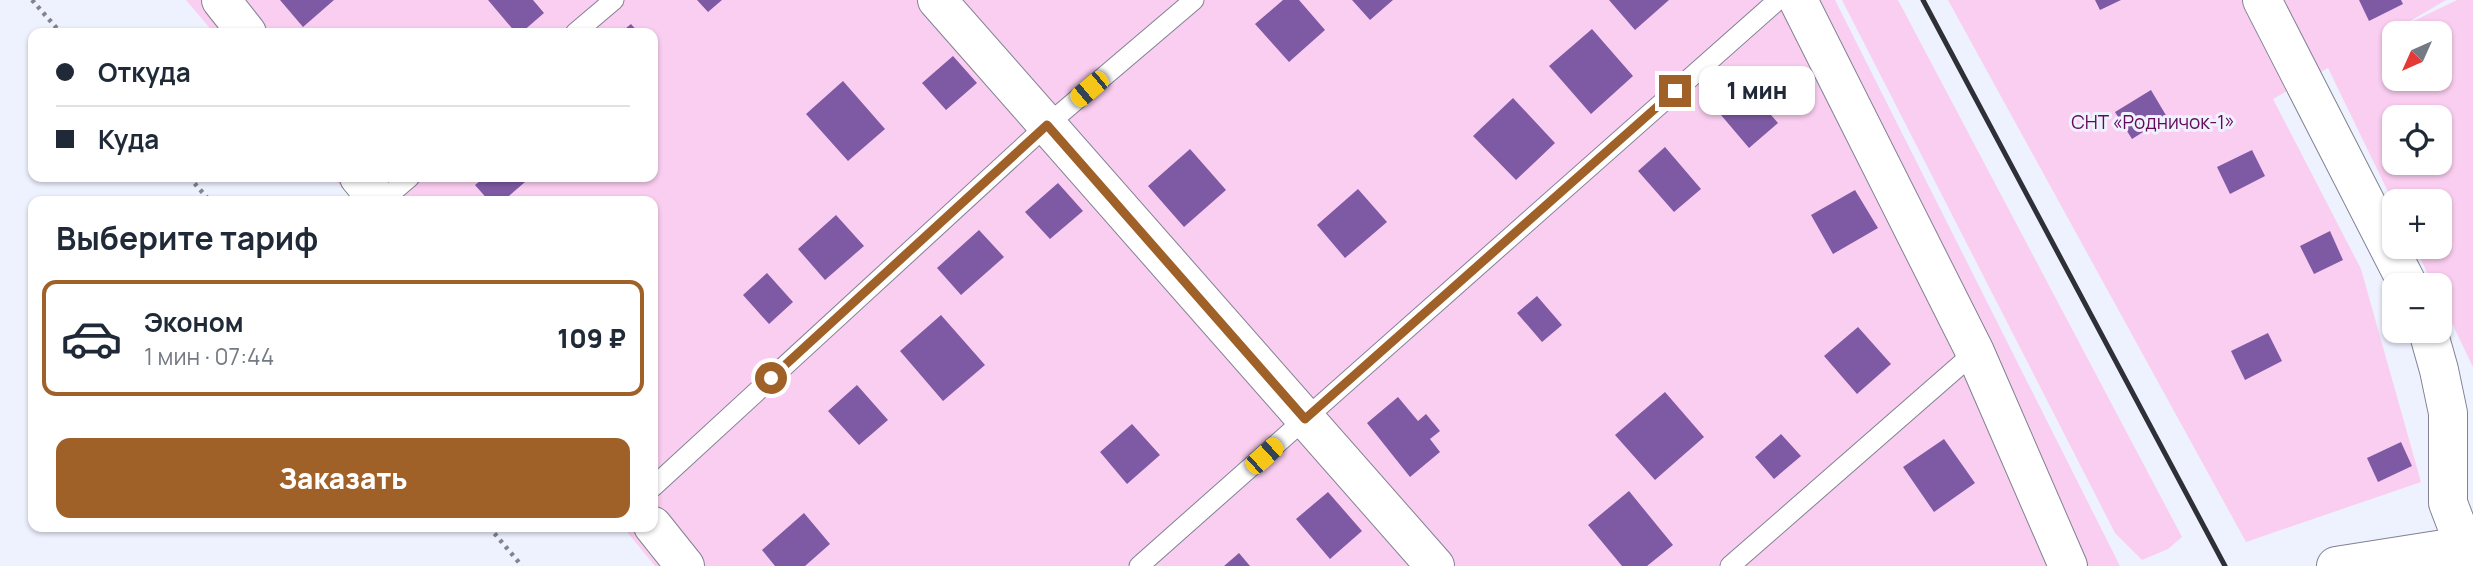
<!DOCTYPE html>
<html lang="ru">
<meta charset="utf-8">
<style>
body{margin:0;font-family:Manrope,sans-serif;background:#f2f2f3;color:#1f2937;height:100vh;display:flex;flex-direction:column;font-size:26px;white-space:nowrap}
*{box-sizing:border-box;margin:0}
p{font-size:23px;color:#747a83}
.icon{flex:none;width:38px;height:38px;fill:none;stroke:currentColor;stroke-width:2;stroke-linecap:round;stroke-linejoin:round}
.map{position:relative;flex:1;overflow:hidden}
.panel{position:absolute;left:28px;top:196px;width:630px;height:336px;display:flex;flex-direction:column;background:#fff;border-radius:14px;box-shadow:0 2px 5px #0004}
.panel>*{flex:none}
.top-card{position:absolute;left:28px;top:28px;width:630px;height:154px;border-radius:14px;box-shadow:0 2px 5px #0004;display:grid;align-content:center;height:154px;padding:0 28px;background:#fff}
.needle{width:46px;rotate:225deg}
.buttons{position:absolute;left:2382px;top:21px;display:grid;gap:14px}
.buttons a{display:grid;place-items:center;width:70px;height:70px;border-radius:14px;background:#fff;box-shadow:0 2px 5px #0004;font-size:35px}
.end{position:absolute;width:32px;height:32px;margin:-16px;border:9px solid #9f6127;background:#fff;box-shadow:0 0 0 4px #fff}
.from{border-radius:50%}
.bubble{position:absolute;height:49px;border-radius:14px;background:#fff;box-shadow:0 2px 5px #0004;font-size:23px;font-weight:800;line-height:49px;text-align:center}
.car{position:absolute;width:21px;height:42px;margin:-21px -10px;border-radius:9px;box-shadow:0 0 5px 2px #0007;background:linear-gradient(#f5c518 24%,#345 0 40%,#f5c518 0 76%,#345 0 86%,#f5c518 0)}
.top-card b{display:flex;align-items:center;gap:24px;height:66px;font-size:26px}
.top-card b+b{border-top:2px solid #e0e1e3}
.top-card i{width:18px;height:18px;background:#1f2937}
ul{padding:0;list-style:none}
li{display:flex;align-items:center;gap:21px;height:116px;margin:0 14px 10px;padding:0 14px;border:4px solid transparent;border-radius:14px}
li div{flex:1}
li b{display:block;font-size:26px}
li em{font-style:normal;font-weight:800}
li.on{border-color:#9f6127}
li>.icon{width:63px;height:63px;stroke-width:1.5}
h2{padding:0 28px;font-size:32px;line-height:84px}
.cta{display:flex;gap:14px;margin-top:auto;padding:14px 28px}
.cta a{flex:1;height:80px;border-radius:14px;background:#9f6127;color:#fff;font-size:28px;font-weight:800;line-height:80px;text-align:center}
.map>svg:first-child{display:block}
</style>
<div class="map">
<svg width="2473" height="566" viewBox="0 0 2473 566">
<rect width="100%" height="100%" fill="#eef1fe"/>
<path fill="#facef0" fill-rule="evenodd" d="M 186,0 L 1835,0 L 2120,566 L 655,566 L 623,527 L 653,527 L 653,201 L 353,201 L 333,177 L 653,177 L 653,33 L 214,33 Z
M 1842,0 L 1898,0 L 2182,537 L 2168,549 L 2142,560 L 2115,533 Z
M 1948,0 L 2446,0 L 2395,30 L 2457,0 L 2473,0 L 2473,367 L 2440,298 L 2440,285 L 2433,285 L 2415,247 L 2440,247 L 2440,201 L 2394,201 L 2394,204 L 2328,68 L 2273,99 L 2361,269 L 2421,482 L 2246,542 ZM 2394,33 L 2440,33 L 2440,79 L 2394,79 ZM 2394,117 L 2440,117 L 2440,163 L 2394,163 Z"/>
<path fill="#7f5aa4" d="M 280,0 L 334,0 L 303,27 Z
M 488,0 L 533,0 L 544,13 L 521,33 L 516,33 Z
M 697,0 L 722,0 L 708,12 Z
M 1283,0 L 1299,0 L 1325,30 L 1289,62 L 1255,24 Z
M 1352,0 L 1393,0 L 1370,20 Z
M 1609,0 L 1669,0 L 1635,30 Z
M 2095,0 L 2121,0 L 2100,10 Z
M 2359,0 L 2401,0 L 2403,4 L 2369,21 Z
M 631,24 L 639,33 L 620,33 Z
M 1592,29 L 1633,76 L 1591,114 L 1549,66 Z
M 953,56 L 977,83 L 946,110 L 922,83 Z
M 843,81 L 885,129 L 848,161 L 806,114 Z
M 1749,90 L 1778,123 L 1749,148 L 1721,115 Z
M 2151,90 L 2167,117 L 2132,139 L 2115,112 Z
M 1513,98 L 1555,143 L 1516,180 L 1473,136 Z
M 1665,147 L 1701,189 L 1674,212 L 1638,171 Z
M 1190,149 L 1226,190 L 1184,227 L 1148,186 Z
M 2252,150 L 2265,176 L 2230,194 L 2217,167 Z
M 485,177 L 520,177 L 525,182 L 503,201 L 489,201 L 475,185 Z
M 1058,183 L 1083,211 L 1050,239 L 1025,212 Z
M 1358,189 L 1387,222 L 1345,258 L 1317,225 Z
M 1855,190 L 1878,228 L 1833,254 L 1811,215 Z
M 836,215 L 864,246 L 825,280 L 798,249 Z
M 979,230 L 1004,257 L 961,295 L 937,268 Z
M 2330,231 L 2343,260 L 2314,274 L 2300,246 Z
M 767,273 L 793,302 L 769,324 L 743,295 Z
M 1537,296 L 1562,325 L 1542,342 L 1517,313 Z
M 941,315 L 985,365 L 943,401 L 900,351 Z
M 1858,327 L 1891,364 L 1857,394 L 1824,356 Z
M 2268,333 L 2282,361 L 2245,380 L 2231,351 Z
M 857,385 L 888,420 L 859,445 L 828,411 Z
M 1665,392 L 1704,437 L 1655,480 L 1615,435 Z
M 1398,397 L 1418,421 L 1426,414 L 1440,431 L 1430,439 L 1440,452 L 1410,477 L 1367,423 Z
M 1132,424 L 1160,455 L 1127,484 L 1100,452 Z
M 1781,434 L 1801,456 L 1774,479 L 1755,457 Z
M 1944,439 L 1975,483 L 1934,512 L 1903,467 Z
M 2401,442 L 2412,466 L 2378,482 L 2367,458 Z
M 1629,491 L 1673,545 L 1647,566 L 1622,566 L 1588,525 Z
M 1328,492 L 1362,531 L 1330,559 L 1296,519 Z
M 804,513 L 830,544 L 805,566 L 775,566 L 762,550 Z
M 1239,553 L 1250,566 L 1224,566 Z"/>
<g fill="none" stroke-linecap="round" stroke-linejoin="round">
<g stroke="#808291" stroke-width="21">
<path id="lane" d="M 575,33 L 614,0
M 382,201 L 410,177
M 653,487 L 1047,125 L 1194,0
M 1139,566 L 1778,0
M 1730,566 L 1975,352"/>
</g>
<g stroke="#808291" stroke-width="40">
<path id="street" d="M 221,0 L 247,33
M 937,0 L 1435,566
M 1798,0 L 1975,352 L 2068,566
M 2262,0 L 2408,285
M 359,177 L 379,201
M 2428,331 L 2439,370 L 2448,413 L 2448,503 L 2472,566
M 653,526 L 685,566
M 2336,566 L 2463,546"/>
</g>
<path stroke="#81838d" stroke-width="4.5" stroke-dasharray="3.5 5" stroke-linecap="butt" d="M 32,0 L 61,33
M 189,177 L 210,201
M 489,527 L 522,566"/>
<use href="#lane" stroke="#fff" stroke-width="19"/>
<use href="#street" stroke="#fff" stroke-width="38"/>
<path stroke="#2f3037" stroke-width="5" d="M 1923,0 L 2225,566"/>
</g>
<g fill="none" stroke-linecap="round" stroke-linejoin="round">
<path stroke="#9f6127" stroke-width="9" d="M 771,378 L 1047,125 L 1305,419 L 1675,91"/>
</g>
<g text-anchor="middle" stroke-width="6" stroke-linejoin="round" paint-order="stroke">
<g font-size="19" fill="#640959" stroke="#eef1fe">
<text x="2153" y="129">СНТ «Родничок-1»</text>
</g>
</g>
</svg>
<div class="buttons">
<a><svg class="needle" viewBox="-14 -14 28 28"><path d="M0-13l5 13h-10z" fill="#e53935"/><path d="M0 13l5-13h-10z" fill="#747a83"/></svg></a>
<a><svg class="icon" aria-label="locate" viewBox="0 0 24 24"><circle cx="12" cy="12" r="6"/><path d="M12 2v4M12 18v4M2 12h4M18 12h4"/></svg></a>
<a>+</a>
<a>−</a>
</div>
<i class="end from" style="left:771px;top:378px"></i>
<i class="end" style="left:1675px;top:91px"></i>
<div class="bubble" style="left:1699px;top:66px;width:116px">1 мин</div>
<i class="car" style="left:1089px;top:89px;rotate:230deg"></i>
<i class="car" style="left:1264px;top:456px;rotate:48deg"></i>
<div class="top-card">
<b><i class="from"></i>Откуда</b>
<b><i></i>Куда</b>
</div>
<section class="panel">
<h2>Выберите тариф</h2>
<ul>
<li class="on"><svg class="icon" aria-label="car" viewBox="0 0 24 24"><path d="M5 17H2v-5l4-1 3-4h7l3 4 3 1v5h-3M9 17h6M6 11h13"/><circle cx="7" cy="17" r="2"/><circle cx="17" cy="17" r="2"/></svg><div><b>Эконом</b><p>1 мин · 07:44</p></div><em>109 ₽</em></li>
</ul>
<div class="cta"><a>Заказать</a></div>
</section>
</div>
